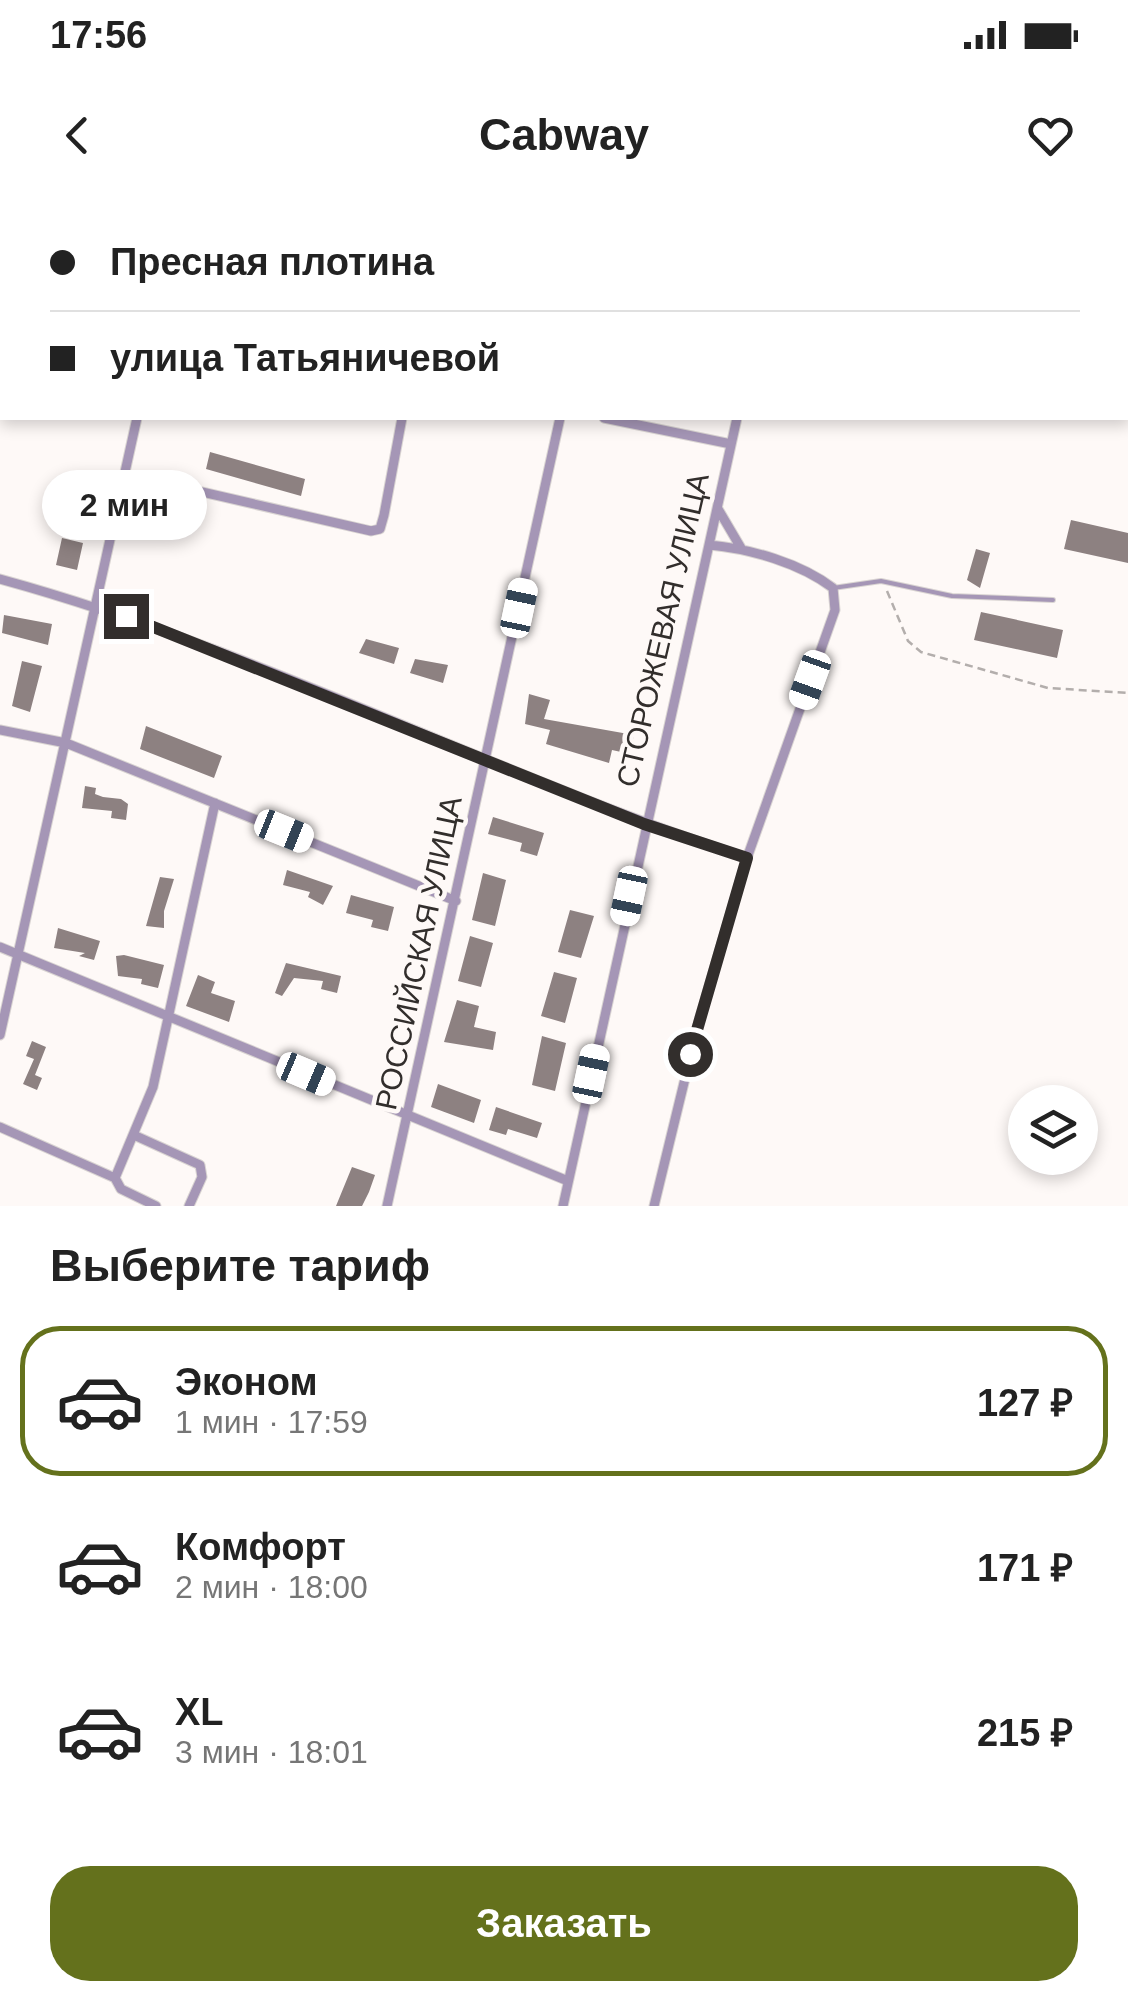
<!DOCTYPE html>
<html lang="ru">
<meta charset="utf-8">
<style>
body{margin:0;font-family:Helvetica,sans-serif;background:#f2f2f2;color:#222;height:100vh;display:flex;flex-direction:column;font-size:38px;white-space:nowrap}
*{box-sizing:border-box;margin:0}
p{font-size:32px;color:#767676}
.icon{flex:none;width:55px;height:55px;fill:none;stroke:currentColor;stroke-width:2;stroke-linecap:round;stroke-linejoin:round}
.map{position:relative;height:1006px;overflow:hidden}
.details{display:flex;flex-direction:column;background:#fff;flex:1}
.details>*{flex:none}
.top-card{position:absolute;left:0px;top:0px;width:1130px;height:220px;box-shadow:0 5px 15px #0003;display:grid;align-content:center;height:220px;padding:0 50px;background:#fff}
.tools{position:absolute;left:1008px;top:885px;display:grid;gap:20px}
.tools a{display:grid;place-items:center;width:90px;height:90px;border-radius:50%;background:#fff;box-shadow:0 5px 15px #0003;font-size:50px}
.end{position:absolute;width:45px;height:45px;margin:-22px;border:12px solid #322e2c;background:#fff;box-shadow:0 0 0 5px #fff}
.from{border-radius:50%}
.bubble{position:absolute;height:70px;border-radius:35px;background:#fff;box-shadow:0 5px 15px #0003;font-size:32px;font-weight:700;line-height:70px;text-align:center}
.car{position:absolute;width:30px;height:60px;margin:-30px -15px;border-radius:12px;box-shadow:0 0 8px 2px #0007;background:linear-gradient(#fff 24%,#345 0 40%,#fff 0 76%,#345 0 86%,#fff 0)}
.top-card b{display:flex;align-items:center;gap:35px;height:95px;font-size:38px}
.top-card b+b{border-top:2px solid #e0e0e0}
.top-card i{width:25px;height:25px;background:#222}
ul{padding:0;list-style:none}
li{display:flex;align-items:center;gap:30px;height:150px;margin:0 20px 15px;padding:0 30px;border:5px solid transparent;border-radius:40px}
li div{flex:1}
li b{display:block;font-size:38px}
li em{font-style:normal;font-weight:700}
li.active{border-color:#64711c}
li>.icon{width:90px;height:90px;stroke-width:1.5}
h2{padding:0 50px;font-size:45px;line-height:120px}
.action{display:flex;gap:20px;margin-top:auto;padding:20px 50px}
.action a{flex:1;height:115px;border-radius:40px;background:#64711c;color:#fff;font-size:40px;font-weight:700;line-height:115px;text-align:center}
.status{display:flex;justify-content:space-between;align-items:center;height:70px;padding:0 50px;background:#fff;direction:ltr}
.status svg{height:28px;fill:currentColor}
header{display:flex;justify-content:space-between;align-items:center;height:130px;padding:0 50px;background:#fff;font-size:45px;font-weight:700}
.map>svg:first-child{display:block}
</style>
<div class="status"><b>17:56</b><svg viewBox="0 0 49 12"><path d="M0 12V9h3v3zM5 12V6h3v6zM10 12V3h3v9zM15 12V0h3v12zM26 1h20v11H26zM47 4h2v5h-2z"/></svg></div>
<header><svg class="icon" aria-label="back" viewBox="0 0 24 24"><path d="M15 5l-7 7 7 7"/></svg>Cabway<svg class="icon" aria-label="heart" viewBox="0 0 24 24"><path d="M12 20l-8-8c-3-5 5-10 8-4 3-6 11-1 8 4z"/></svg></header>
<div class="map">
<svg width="1128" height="1006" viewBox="0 0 1128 1006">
<rect width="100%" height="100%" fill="#fef9f7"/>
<path fill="#8d8181" d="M 210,252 L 305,279 L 301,296 L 206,269 Z
M 1071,320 L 1128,333 L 1128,363 L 1064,349 Z
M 62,338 L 83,343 L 77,370 L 56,365 Z
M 976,349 L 990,353 L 980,388 L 967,380 Z
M 981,412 L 1063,430 L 1057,458 L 974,440 Z
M 4,415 L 52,424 L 48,445 L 2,433 Z
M 366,439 L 399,448 L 394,464 L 359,453 Z
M 415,459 L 448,465 L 443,483 L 410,473 Z
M 22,461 L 42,466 L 30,512 L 12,506 Z
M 529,494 L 550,500 L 544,519 L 634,535 L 630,554 L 612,550 L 609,563 L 546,544 L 550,530 L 525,524 Z
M 146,526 L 222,556 L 214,578 L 140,549 Z
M 85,586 L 96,588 L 95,594 L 103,597 L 121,599 L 128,604 L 126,620 L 111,618 L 112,611 L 82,608 Z
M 493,617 L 544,633 L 537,656 L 520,651 L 522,643 L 488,634 Z
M 287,670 L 333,686 L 323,705 L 308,697 L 310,692 L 283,685 Z
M 483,673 L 506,680 L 495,726 L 472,720 Z
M 160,677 L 174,679 L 164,711 L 164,728 L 146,726 Z
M 351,695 L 394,707 L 388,731 L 371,727 L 373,720 L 346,713 Z
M 570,710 L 594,716 L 581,758 L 558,752 Z
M 58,728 L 100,741 L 94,760 L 79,756 L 85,753 L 54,748 Z
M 470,736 L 493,743 L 481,787 L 458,781 Z
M 124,755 L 164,765 L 158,788 L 141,784 L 142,779 L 118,776 L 116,756 Z
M 286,763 L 341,776 L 337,793 L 321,789 L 323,781 L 294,778 L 282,796 L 275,793 Z
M 554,772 L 577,778 L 565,823 L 541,816 Z
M 198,775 L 215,782 L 211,793 L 235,801 L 229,822 L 186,806 Z
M 457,800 L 479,806 L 474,827 L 496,832 L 493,850 L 444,842 Z
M 542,836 L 566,843 L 555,891 L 532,885 Z
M 32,841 L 46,847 L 35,875 L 42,878 L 37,890 L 23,884 L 34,859 L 26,856 Z
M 438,884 L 481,900 L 474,923 L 431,907 Z
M 496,907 L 542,923 L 537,938 L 508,929 L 506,935 L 489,930 Z
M 352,967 L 375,975 L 369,992 L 362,1006 L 336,1006 Z"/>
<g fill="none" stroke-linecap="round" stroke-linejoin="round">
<g stroke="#d9d4d2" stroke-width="6">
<path id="service" d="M 833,388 L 881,381 L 952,396 L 1053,400"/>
</g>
<g stroke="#d9d4d2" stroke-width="11">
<path id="minor" d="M 205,0 L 220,2
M 584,0 L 585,2
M 16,2 L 17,0
M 188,2 L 189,0
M 431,2 L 433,0
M 779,2 L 780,0
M 0,71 L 2,61
M 0,80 L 2,80
M 604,218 L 731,244
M 124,274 L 371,331 L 380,329 L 384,315 L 402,218
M 718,309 L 741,348
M 0,379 C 256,449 494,575 747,658
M 0,530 L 66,543 L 456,701
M 0,747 L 568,981
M 0,835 L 137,218
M 0,927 L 115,978 L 121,989 L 156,1006
M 136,936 L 200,965 L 202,977 L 189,1006
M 115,978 L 153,887 L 215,603
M 387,1006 L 560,218
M 563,1006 L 737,218
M 654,1006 L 700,817 L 747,658 L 835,410 L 833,388 C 800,363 751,349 710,345"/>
</g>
<path stroke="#b3aeac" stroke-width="2.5" stroke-dasharray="8 5" stroke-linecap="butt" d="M 887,391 L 908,441 L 921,452 L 1048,488 L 1128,493"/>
<use href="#service" stroke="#a596b6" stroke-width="4"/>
<use href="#minor" stroke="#a596b6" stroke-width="9"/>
</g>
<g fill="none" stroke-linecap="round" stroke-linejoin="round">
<path stroke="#322e2c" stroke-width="12" d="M 126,416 L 644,624 L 747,658 L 690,854"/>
</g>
<g text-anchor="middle" stroke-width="9" stroke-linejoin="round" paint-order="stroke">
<g font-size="30" fill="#322e2c" stroke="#fef9f7">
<text transform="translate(663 430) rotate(-77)" y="10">СТОРОЖЕВАЯ УЛИЦА</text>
<text transform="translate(419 753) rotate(-78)" y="10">РОССИЙСКАЯ УЛИЦА</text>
</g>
</g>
</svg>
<div class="tools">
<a><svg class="icon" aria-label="layers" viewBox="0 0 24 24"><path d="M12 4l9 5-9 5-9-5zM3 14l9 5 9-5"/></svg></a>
</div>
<i class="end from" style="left:690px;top:854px"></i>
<i class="end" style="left:126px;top:416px"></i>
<div class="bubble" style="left:42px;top:270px;width:165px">2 мин</div>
<i class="car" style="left:519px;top:408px;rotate:12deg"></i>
<i class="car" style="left:810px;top:480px;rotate:200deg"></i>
<i class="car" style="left:284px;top:631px;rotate:112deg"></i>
<i class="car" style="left:629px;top:696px;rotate:192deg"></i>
<i class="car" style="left:306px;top:874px;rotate:113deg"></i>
<i class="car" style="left:591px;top:874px;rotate:12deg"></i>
<div class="top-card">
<b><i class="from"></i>Пресная плотина</b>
<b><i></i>улица Татьяничевой</b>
</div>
</div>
<section class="details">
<h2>Выберите тариф</h2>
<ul>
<li class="active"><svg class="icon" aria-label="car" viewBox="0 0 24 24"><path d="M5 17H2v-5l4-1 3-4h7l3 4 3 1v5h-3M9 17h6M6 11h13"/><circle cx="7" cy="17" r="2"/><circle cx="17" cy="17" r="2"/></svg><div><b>Эконом</b><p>1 мин · 17:59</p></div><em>127 ₽</em></li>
<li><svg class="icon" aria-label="car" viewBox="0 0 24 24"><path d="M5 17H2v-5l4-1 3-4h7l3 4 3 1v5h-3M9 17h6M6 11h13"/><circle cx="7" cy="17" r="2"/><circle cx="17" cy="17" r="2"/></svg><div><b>Комфорт</b><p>2 мин · 18:00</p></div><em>171 ₽</em></li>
<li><svg class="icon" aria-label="car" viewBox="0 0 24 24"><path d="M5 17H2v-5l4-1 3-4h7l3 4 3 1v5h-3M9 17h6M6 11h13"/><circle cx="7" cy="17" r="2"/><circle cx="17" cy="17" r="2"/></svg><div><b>XL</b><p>3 мин · 18:01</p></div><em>215 ₽</em></li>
</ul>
<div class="action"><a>Заказать</a></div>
</section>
